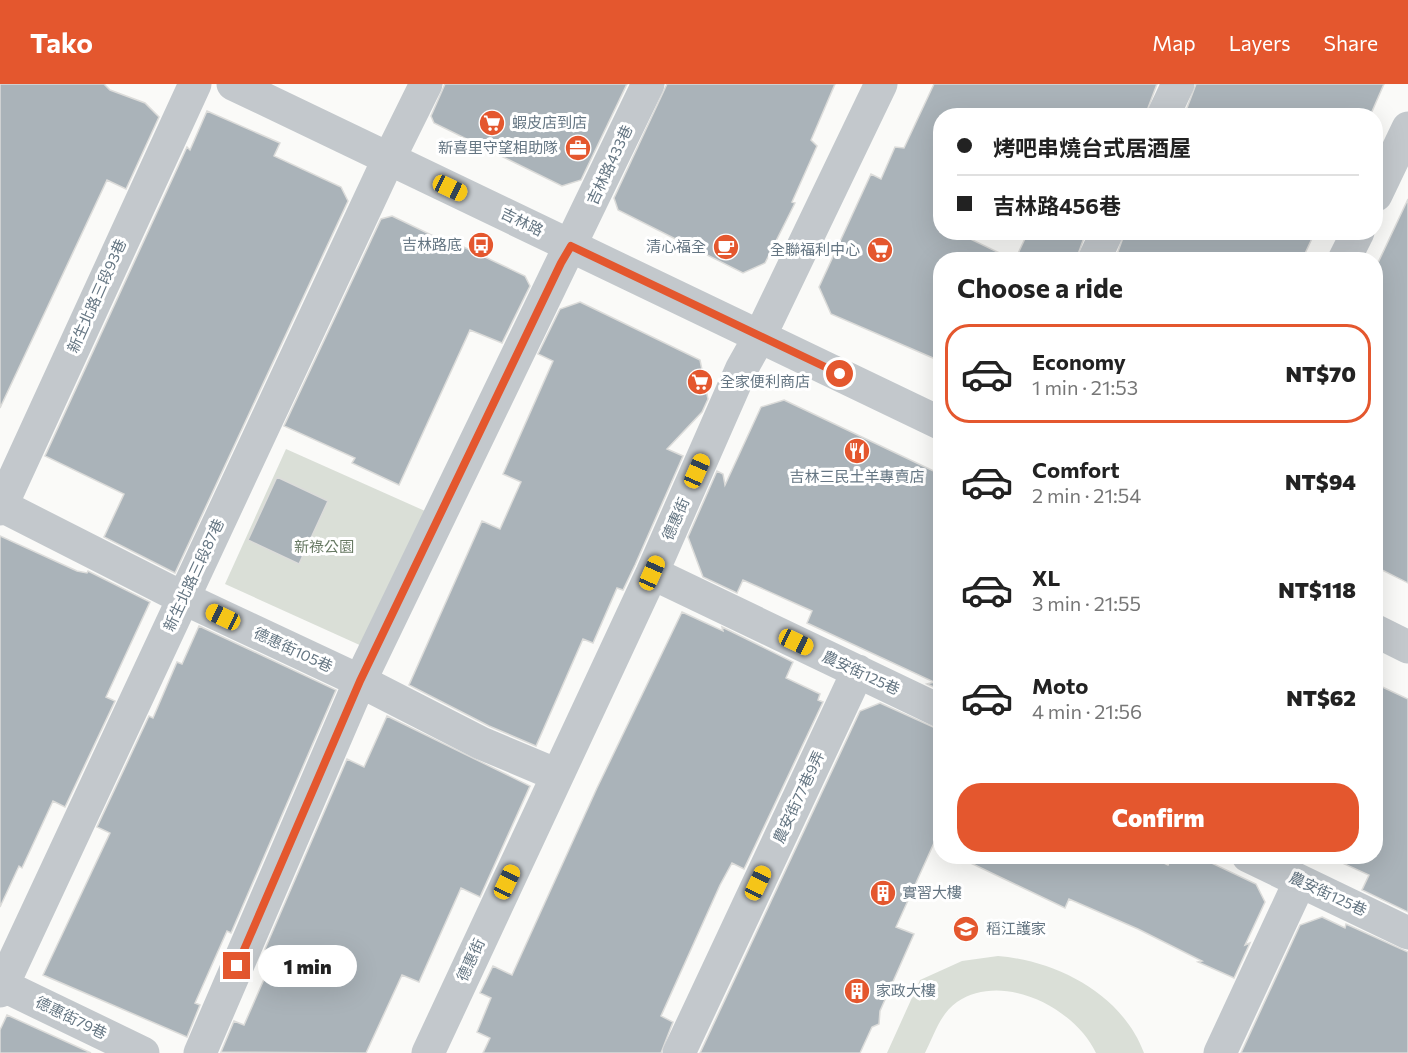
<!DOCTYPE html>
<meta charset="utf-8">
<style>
body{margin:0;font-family:Commissioner,"Noto Sans TC",sans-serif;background:#f2f2f2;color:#222;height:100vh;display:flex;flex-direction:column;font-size:22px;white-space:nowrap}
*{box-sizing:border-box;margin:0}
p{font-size:20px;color:#767676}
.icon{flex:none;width:33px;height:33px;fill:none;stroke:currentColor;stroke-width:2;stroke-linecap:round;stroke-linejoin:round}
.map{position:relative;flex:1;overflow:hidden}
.side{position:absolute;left:933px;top:168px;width:450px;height:612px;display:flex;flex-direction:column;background:#fff;border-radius:24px;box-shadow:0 6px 24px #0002}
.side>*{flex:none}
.banner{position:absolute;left:933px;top:24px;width:450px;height:132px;border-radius:24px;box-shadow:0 6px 24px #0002;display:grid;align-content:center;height:132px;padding:0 24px;background:#fff}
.end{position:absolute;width:27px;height:27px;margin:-14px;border:8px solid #e4572e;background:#fff;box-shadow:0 0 0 3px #fff}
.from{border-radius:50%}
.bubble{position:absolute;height:42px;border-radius:21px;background:#fff;box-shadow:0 6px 24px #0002;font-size:20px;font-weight:800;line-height:42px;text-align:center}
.car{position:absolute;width:18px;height:36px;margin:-18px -9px;border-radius:8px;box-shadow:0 0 4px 2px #0007;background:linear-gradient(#f5c518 24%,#345 0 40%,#f5c518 0 76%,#345 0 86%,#f5c518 0)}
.banner b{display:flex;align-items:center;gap:21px;height:57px;font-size:22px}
.banner b+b{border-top:2px solid #e0e0e0}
.banner i{width:15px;height:15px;background:#222}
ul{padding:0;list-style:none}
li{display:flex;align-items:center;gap:18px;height:99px;margin:0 12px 9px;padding:0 12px;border:3px solid transparent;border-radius:24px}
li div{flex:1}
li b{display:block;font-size:22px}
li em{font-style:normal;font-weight:800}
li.active{border-color:#e4572e}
li>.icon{width:54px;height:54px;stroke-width:1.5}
h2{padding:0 24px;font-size:27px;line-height:72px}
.cta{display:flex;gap:12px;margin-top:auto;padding:12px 24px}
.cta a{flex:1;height:69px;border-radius:24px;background:#e4572e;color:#fff;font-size:24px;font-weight:800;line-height:69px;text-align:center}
header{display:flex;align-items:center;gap:36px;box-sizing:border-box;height:84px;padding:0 30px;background:#e4572e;color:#fff}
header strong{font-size:28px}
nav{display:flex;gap:33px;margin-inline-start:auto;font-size:21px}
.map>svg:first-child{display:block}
</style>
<header>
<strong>Tako</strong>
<nav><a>Map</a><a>Layers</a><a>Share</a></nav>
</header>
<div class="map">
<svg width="1408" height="969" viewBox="0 0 1408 969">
<rect width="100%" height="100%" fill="#fafaf8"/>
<path fill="#dadfd7" d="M 286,365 L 425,427 L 364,563 L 225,500 Z
M 998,872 C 1057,877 1122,910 1144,969 L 1096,969 C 1075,924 1003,887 957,918 C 940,930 934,951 925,969 L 887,969 L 920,896 L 962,877 Z"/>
<path fill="#aab3b9" stroke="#dcdcda" stroke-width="1.5" d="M 0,0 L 104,0 L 110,6 L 145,19 L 159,33 L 126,105 L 107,96 L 0,324 Z
M 445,0 L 627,0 L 581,96 L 562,102 L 434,39 L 431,32 Z
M 667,0 L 835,0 L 811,56 L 817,62 L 792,118 L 795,119 L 765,179 L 743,189 L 618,126 L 614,114 Z
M 934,0 L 1157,0 L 1145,32 L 940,32 L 940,148 L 956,148 L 1014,176 L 940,176 L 940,277 L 831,230 L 819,203 L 871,90 L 881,95 L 895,63 L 904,64 Z
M 1196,0 L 1384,0 L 1370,32 L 1184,32 Z
M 207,27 L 280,59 L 274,72 L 341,103 L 348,117 L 175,489 L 104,453 L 124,410 L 45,372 L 187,63 L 190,66 Z
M 1408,115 L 1408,499 L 1376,483 L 1376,183 Z
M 392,132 L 452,161 L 453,158 L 525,192 L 530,202 L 502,259 L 470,246 L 399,401 L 352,379 L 355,374 L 284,342 L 381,135 Z
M 1028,148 L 1086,148 L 1076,176 L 1015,176 Z
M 1125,148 L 1315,148 L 1302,176 L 1115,176 Z
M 580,218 L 700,276 L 708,315 L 702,328 L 667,365 L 683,372 L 635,481 L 623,506 L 617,504 L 593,559 L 583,555 L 536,662 L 489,642 L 409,601 L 482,437 L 500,445 L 521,398 L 503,390 L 553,277 L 538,270 L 560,225 Z
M 784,316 L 940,390 L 940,606 L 927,600 L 934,598 L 807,539 L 812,527 L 743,496 L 737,509 L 703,493 L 688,453 L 717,387 L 723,390 L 725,401 L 761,323 Z
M 277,393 L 328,417 L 299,480 L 248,456 Z
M 0,452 L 77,487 L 87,489 L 88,487 L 150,518 L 106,613 L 115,617 L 65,723 L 53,717 L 22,784 L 19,782 L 0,823 Z
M 682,528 L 723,547 L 722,543 L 793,578 L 786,594 L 820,610 L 818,616 L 823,618 L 744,785 L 732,779 L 720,801 L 661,932 L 673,938 L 661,969 L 483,969 L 490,954 L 477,948 L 491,914 L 480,909 L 493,882 L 512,891 L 597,704 Z
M 199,542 L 336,606 L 231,849 L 227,847 L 195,919 L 200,921 L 187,953 L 43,891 L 110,749 L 97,743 L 149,632 L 153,634 L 177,578 L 182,580 Z
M 1376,600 L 1408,615 L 1408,828 L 1362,806 L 1369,791 L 1327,772 L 1376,772 Z
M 880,619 L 940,646 L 940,762 L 934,759 L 896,843 L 914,850 L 880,927 L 879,940 L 872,943 L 860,969 L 700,969 L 860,627 Z
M 387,632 L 530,702 L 480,813 L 461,804 L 419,898 L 402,891 L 366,969 L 221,968 L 234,937 L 244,941 L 272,877 L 275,869 L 265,865 L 347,675 L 364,683 Z
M 956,772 L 1149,772 L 1168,781 L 1172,772 L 1197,772 L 1256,800 L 1265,818 L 1245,861 L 1250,859 L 1234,894 L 1198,878 L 1202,877 L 1138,845 L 1069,815 L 1065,824 Z
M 1322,833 L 1345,844 L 1346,840 L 1408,868 L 1408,969 L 1241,969 L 1300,841 Z
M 7,931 L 91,969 L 0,969 L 0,946 Z"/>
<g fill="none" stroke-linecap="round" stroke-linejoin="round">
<path stroke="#c3c8cc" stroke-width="33" d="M 233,0 L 940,339
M 1163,32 L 1178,0
M 1376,111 L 1408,44
M 1094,176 L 1107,148
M 1344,176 L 1358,148
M 0,421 L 183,514 L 360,597 L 481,659 L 557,691
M 0,425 L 195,0
M 652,489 L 940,627
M 1376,547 L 1408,563
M 1248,772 L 1408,849
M 0,900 L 143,969
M 0,907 L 382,89 L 426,0
M 200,969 L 360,597 L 648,0
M 428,969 L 652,489 L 742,284 L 760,252 L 881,0
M 679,969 L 858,587
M 1220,969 L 1300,797"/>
</g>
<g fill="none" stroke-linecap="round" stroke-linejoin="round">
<path stroke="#e4572e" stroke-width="8" d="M 237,882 L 360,597 L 561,179 L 571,162 L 840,290"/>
</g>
<defs>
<g id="supermarket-disc" transform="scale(1.35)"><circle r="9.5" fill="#e4572e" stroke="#fff"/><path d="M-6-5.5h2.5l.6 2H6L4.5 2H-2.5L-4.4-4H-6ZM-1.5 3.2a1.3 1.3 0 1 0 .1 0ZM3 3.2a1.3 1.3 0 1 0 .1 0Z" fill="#fff"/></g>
<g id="office-disc" transform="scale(1.35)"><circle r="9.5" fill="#e4572e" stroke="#fff"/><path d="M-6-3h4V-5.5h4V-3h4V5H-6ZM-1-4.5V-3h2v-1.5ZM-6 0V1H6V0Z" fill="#fff"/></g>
<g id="bus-disc" transform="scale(1.35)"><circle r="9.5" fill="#e4572e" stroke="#fff"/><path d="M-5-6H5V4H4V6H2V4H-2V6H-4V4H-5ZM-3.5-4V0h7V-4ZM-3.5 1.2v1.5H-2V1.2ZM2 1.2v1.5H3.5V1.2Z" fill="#fff"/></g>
<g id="cafe-disc" transform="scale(1.35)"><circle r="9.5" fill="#e4572e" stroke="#fff"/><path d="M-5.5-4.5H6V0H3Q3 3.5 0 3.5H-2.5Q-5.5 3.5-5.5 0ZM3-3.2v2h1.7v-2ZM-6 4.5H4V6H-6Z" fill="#fff"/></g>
<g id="restaurant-disc" transform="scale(1.35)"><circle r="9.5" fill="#e4572e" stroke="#fff"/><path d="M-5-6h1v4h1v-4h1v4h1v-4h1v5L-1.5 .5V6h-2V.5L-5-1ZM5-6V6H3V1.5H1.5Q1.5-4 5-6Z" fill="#fff"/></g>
<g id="building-disc" transform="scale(1.35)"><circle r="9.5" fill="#e4572e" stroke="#fff"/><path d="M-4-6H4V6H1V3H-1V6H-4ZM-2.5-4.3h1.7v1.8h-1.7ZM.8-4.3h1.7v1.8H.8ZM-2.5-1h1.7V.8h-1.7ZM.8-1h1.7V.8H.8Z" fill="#fff"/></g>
<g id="university-disc" transform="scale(1.35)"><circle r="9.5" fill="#e4572e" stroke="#fff"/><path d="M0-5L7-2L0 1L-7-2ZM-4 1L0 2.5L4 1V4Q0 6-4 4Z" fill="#fff"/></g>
</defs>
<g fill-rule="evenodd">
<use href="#supermarket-disc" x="492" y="39"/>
<use href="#office-disc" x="578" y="64"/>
<use href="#bus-disc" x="481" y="161"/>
<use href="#cafe-disc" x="726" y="163"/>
<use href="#supermarket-disc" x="880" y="166"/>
<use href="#supermarket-disc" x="700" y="298"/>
<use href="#restaurant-disc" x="857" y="367"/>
<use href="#building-disc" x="883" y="809"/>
<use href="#university-disc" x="966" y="845"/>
<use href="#building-disc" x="857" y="907"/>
</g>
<g text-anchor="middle" stroke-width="6" stroke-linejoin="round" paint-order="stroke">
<g font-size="15" fill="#657683" stroke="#fff" text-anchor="start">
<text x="512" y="44">蝦皮店到店</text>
<text x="558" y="69" text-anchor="end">新喜里守望相助隊</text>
<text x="462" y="166" text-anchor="end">吉林路底</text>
<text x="706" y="168" text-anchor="end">清心福全</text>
<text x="860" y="171" text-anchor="end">全聯福利中心</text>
<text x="720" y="303">全家便利商店</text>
<text x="857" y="398" text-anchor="middle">吉林三民土羊專賣店</text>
<text x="902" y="814">實習大樓</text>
<text x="986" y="850">稻江護家</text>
<text x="876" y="912">家政大樓</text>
</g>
<g font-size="15" fill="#657683" stroke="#fff">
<text transform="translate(610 81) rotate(-65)" y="5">吉林路433巷</text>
<text transform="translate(522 138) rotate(26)" y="5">吉林路</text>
<text transform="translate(97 212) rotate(-66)" y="5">新生北路三段93巷</text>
<text transform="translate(676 435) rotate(-66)" y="5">德惠街</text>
<text transform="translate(194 491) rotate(-65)" y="5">新生北路三段87巷</text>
<text transform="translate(293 566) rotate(25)" y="5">德惠街105巷</text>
<text transform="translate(861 589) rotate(25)" y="5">農安街125巷</text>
<text transform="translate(799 713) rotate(-65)" y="5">農安街77巷9弄</text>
<text transform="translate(1328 810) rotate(25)" y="5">農安街125巷</text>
<text transform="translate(471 876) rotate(-65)" y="5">德惠街</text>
<text transform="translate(71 934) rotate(26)" y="5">德惠街79巷</text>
</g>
<g font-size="15" fill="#687a64" stroke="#fff">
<text x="324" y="468">新祿公園</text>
</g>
</g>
</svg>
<i class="end from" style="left:840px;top:290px"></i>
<i class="end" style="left:237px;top:882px"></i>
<div class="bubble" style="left:258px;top:861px;width:99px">1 min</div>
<i class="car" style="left:450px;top:104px;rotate:115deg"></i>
<i class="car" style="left:697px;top:387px;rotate:24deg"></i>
<i class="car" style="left:652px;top:489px;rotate:24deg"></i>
<i class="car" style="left:223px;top:533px;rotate:295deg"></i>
<i class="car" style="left:796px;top:558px;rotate:115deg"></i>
<i class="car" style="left:507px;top:798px;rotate:25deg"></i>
<i class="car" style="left:758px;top:799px;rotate:25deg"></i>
<div class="banner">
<b><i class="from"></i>烤吧串燒台式居酒屋</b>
<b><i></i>吉林路456巷</b>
</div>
<section class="side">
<h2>Choose a ride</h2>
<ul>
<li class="active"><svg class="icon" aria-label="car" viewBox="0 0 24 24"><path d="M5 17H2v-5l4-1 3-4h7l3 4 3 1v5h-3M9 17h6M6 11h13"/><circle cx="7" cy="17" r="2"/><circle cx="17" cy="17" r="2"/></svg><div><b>Economy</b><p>1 min · 21:53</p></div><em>NT$70</em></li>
<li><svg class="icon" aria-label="car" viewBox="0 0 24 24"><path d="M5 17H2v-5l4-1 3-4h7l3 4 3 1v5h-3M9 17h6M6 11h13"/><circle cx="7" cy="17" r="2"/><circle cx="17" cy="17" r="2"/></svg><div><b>Comfort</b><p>2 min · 21:54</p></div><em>NT$94</em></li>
<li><svg class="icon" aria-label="car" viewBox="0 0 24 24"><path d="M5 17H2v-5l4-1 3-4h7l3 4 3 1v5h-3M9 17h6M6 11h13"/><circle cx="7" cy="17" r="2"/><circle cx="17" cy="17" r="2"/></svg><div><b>XL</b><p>3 min · 21:55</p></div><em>NT$118</em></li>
<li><svg class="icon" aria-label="car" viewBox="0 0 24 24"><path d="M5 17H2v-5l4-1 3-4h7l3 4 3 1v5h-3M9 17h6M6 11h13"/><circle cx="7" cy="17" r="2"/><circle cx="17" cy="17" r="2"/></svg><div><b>Moto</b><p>4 min · 21:56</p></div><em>NT$62</em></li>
</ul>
<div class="cta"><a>Confirm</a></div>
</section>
</div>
